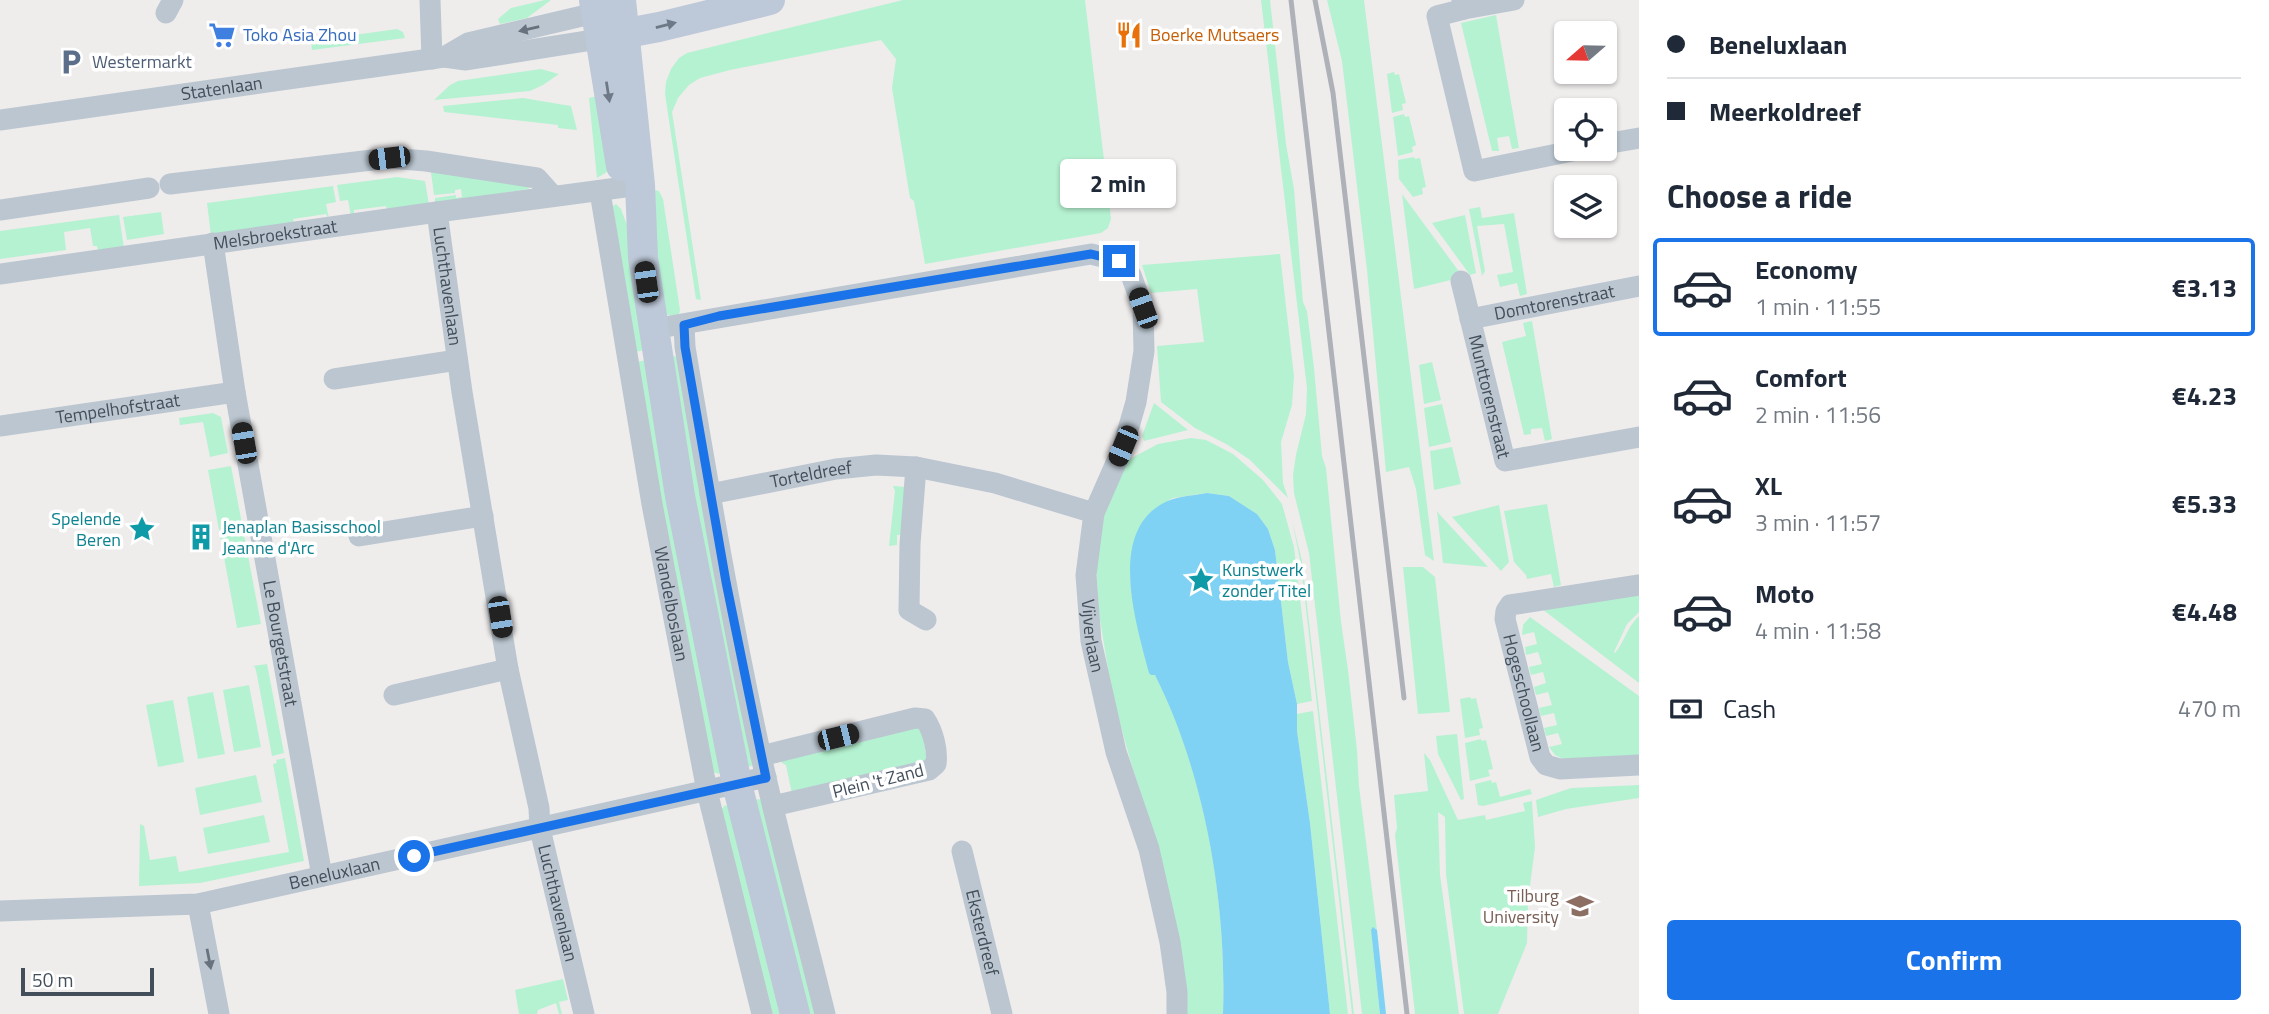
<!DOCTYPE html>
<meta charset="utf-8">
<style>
body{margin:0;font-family:"Titillium Web",sans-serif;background:#f2f2f3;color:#1f2937;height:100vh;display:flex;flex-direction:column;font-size:26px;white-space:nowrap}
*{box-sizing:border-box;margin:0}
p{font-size:23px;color:#747a83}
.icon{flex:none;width:38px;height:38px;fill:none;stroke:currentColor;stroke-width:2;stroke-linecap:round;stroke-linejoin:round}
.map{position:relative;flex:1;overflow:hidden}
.drawer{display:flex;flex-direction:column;background:#fff;width:630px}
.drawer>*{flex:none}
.top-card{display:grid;align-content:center;height:154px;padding:0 28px;background:#fff}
.needle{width:46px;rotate:250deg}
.controls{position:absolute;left:1554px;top:21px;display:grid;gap:14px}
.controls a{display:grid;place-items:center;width:63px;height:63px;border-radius:7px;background:#fff;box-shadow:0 2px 5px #0004;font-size:35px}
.scale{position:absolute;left:21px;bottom:18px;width:133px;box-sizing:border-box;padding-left:7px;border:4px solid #434e5b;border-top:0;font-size:19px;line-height:24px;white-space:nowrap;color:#434e5b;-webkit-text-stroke:5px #fff;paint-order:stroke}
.end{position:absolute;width:32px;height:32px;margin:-16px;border:9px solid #1a73e8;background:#fff;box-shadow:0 0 0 4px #fff}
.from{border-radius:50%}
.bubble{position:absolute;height:49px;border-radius:7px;background:#fff;box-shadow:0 2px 5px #0004;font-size:23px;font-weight:700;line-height:49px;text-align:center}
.car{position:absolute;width:21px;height:42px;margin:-21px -10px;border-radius:9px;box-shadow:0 0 5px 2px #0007;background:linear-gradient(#222 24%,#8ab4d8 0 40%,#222 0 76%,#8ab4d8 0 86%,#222 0)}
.top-card b{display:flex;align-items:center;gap:24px;height:66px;font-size:26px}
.top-card b+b{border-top:2px solid #e0e1e3}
.top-card i{width:18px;height:18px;background:#1f2937}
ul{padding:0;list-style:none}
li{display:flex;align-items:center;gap:21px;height:98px;margin:0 14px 10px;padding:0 14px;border:4px solid transparent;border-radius:7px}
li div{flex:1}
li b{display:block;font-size:26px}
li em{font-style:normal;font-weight:700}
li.selected{border-color:#1a73e8}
li>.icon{width:63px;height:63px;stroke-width:1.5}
h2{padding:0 28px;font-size:32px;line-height:84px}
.pay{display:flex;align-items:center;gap:18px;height:77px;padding:0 28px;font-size:26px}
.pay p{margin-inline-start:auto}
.button{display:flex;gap:14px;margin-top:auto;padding:14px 28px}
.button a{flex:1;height:80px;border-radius:7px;background:#1a73e8;color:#fff;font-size:28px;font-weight:700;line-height:80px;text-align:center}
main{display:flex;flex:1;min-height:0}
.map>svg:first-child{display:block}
</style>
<main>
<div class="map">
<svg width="1639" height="1014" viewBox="0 0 1639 1014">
<rect width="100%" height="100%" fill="#efecec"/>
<path fill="#b5f2d1" d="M 545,0 L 551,0 L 527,18 L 500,24 L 498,19 L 511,8 Z
M 903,0 L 1085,0 L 1111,219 L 1108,228 L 1101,233 L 925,264 L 914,201 L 910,198 L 892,88 L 896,59 L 881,40 L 730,70 L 700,78 L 689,85 L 678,98 L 672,112 L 701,300 L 696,299 L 665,94 L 666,82 L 671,69 L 679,58 L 687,53 Z
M 1261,0 L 1270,0 L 1286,144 L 1294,189 L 1303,302 L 1307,311 L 1314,368 L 1322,456 L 1326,468 L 1341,622 L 1348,670 L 1357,750 L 1359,786 L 1377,930 L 1375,928 L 1371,930 L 1380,1014 L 1362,1014 L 1309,553 L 1294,493 L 1293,475 L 1296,455 L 1306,414 L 1307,388 Z
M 1327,0 L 1364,0 L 1434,561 L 1425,555 L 1416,489 L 1409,467 L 1386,472 L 1367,270 L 1342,61 Z
M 1496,15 L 1519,148 L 1512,149 L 1509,136 L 1497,138 L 1499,151 L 1492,151 L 1461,23 Z
M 397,29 L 403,32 L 405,38 L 312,50 L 311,41 Z
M 541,69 L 559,74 L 543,85 L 530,91 L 434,100 L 450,85 L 458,81 Z
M 1394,72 L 1395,75 L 1399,74 L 1406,103 L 1402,104 L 1403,110 L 1392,113 L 1387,74 Z
M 602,95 L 610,170 L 597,178 L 589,98 Z
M 523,98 L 571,106 L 577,130 L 558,128 L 558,125 L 444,112 L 443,106 Z
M 1404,114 L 1405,117 L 1409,116 L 1416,145 L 1412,147 L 1413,152 L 1398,156 L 1393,117 Z
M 1414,157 L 1415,159 L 1420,158 L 1426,187 L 1422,188 L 1423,194 L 1413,197 L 1399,179 L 1398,160 Z
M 430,165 L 529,184 L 529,189 L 435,204 L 435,198 L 456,195 L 456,198 L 462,197 L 461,189 L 455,190 L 455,193 L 434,195 Z
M 397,177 L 425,181 L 429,205 L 387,211 L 386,206 L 354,210 L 354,216 L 351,216 L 348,200 L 340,201 L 337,185 Z
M 333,186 L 336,202 L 326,204 L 329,219 L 326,214 L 293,219 L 294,224 L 211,235 L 207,203 Z
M 654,190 L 659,191 L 663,199 L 680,310 L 679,314 C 670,317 666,316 660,308 Z
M 1402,194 L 1463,277 L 1414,289 Z
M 616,204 L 621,209 L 628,228 L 646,350 L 634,352 L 613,206 Z
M 1480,207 L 1482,218 L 1514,213 L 1527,294 L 1520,296 L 1517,283 L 1500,287 L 1497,275 L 1513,272 L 1504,224 L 1477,226 L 1485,271 L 1482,276 L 1469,209 Z
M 161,212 L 164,234 L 127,240 L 123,217 Z
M 119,215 L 124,248 L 98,251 L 97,246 L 93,246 L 90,228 L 64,232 L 66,250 L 0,259 L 0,231 Z
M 1465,215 L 1476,273 L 1470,275 L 1432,223 Z
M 1280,254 L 1294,376 L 1292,405 L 1281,442 L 1283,483 L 1288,498 L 1250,460 L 1228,445 L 1195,428 L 1161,402 L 1157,346 L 1204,342 L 1197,289 L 1151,293 L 1142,265 Z
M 1532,321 L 1552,439 L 1545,441 L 1542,428 L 1531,429 L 1531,434 L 1524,435 L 1502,342 L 1526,336 L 1523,323 Z
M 679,356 L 754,765 L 748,767 L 666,357 Z
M 648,360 L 722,769 L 719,774 L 713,772 L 635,362 Z
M 1432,362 L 1441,400 L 1424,404 L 1419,365 Z
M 1154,403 L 1188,430 L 1144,441 L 1142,436 Z
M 1442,404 L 1451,442 L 1429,447 L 1424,408 Z
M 213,413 L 221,417 L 228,453 L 210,457 L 203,422 L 180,425 L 179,418 Z
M 1191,438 L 1206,440 L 1233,454 L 1263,480 L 1282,504 L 1294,547 L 1312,701 L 1297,704 L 1288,662 L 1275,550 L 1268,529 L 1257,514 L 1229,496 L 1207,493 L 1173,498 L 1159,506 L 1136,535 L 1130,572 L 1132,597 L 1149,672 L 1155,674 C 1205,773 1227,903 1223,1014 L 1186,1014 L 1153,830 L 1131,763 L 1112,694 L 1099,613 L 1096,565 L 1102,519 L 1128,460 L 1158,444 Z
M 1452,447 L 1461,484 L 1434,490 L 1430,451 Z
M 231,466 L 261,624 L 237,628 L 208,470 Z
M 893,486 L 906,487 L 902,535 L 897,535 L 897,545 L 889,546 L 895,491 Z
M 1547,504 L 1561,585 L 1554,587 L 1551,574 L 1527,579 L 1526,575 L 1514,562 L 1504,511 Z
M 1499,505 L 1509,562 L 1501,571 L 1452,517 Z
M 1437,511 L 1441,516 L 1488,567 L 1443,563 Z
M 1292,520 L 1302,561 L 1354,1014 L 1352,1014 L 1301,565 Z
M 1403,567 L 1423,567 L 1435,577 L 1450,712 L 1418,714 Z
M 1639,593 L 1639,612 L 1627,624 L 1614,652 L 1615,653 C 1625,641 1627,627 1639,616 L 1639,683 L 1542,609 Z
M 1530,617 L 1639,696 L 1639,758 L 1563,759 L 1555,755 L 1549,747 L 1562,744 L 1558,733 L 1546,736 L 1544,728 L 1557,725 L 1554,713 L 1541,716 L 1539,708 L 1552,705 L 1548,692 L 1536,695 L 1534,687 L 1546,683 L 1543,672 L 1531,675 L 1529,667 L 1542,664 L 1538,652 L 1526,655 L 1525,647 L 1537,644 L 1534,632 L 1522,635 L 1523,625 Z
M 267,664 L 284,753 L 272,756 L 257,675 L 255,667 L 253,666 Z
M 249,685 L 261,747 L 234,752 L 223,690 Z
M 213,692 L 225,754 L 198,759 L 187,697 Z
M 1470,697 L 1471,699 L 1476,698 L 1483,728 L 1479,729 L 1480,735 L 1465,738 L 1460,699 Z
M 173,700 L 184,762 L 158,767 L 146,705 Z
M 1313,711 L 1348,1014 L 1330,1014 L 1310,823 L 1297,731 L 1297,714 Z
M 916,727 L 923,733 L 927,763 L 792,794 L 786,765 L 782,763 L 781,758 Z
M 1457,734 L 1464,799 L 1461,800 L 1438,754 L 1436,736 Z
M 1481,739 L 1482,741 L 1486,740 L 1493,769 L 1488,770 L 1490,776 L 1470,781 L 1465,743 Z
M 1424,753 L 1430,760 L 1458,820 L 1485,815 L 1486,820 L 1525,811 L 1523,803 L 1532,801 L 1535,847 L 1528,901 L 1527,943 L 1498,1014 L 1464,1014 L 1446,874 L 1445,817 L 1438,812 L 1440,875 L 1459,1014 L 1415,1014 L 1395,835 L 1397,828 L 1394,795 L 1428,791 Z
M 285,758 L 304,861 L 200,883 L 139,886 L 140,824 L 144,826 L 150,860 L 176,856 L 179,872 L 289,852 L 273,764 L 277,763 L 276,760 Z
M 256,775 L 262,802 L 200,815 L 195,788 Z
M 1491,780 L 1492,783 L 1496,782 L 1500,797 L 1530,789 L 1532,794 L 1483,806 L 1478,805 L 1475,784 Z
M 1639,785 L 1639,798 L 1566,809 L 1538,817 L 1536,800 L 1571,788 Z
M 758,799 L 762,800 L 816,1014 L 803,1014 L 756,800 Z
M 725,805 L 731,808 L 783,1014 L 770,1014 L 721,810 Z
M 264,815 L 270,842 L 208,854 L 203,828 Z
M 563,979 L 568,1000 L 559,1002 L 562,1014 L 559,1014 L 556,1003 L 538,1010 L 537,1014 L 519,1014 L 515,990 Z"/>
<path fill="#7fd2f3" d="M 1207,493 L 1229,496 L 1257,514 L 1268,529 L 1275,550 L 1288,662 L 1297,704 L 1297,731 L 1310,823 L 1330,1014 L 1223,1014 C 1227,904 1205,774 1155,675 L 1151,675 L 1149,673 C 1137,626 1108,537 1160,505 C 1174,496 1191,496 1207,493 Z
M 1373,927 L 1377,930 L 1386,1014 L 1380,1014 L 1371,930 Z"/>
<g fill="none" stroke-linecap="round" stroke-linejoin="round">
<g stroke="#bbc6d0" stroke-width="21">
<path d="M 430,0 L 432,59"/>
<path d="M 1462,0 L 1464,9 L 1514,0"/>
<path d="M 1464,9 L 1437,16 L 1474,171 L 1582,149"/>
<path d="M 166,13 L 173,0"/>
<path d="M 444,57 L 468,43 L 595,13"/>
<path id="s1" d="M 0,120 L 444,57 L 466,60 L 599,39"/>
<path d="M 1605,144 L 1639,138"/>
<path d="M 170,184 L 389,158 L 426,161 L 537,178 L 553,196"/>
<path id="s2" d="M 600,192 L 652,504 L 707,791 L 762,1014"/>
<path d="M 0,210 L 149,188"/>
<path id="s3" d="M 437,212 L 462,392 L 508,669 L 539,808 L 540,829 L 584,1014"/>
<path id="s4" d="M 213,243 L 235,392 L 322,876"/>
<path id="s5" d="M 0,274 L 437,212 L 640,185"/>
<path id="s6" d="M 1461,281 L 1505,461 L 1639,437"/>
<path id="s7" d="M 1470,319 L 1639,286"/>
<path d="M 684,325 L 685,347 C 708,484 731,620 761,756 C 780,842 804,928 825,1014"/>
<path id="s8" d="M 653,329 L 1091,254 L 1119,261 L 1131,275 L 1143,308 L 1144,351 L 1136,402 L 1123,447 L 1094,513 L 1086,575 L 1091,641 L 1116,752 L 1149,849 L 1170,942 L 1177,992 L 1177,1014"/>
<path d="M 334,379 L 457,360"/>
<path id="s9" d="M 0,426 L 235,392"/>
<path d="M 916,467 L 910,544 L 909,610 L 926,620"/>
<path id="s10" d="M 710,494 L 836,469 L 876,465 L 916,467 L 995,483 L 1094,513"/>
<path d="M 359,536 L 483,516"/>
<path id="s11" d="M 1639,585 L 1510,605 L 1506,611 L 1505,619 L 1540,757 L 1546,765 L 1560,769 L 1639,765"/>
<path d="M 394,695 L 508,669"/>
<path d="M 761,756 L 915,718 L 925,719 C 933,731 938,750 936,764 L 929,770 L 773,806"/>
<path id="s12" d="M 962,851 L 1002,1014"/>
<path d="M 198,904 L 219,1014"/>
<path id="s13" d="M 0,911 L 198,904 L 766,777"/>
</g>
<path stroke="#bdc8d8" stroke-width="30" d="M 594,0 L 621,166
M 621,0 L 640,185 L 643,258 L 680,496 L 737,784 L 795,1014
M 606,37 L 659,27 L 770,0"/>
<path stroke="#aeb1b8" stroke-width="5" d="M 1291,0 L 1407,1014
M 1315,0 L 1333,93 L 1404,698"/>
</g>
<defs><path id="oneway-solid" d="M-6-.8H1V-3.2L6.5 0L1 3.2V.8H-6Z" transform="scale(1.75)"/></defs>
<g fill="#6e7987">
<use href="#oneway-solid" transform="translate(666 25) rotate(-14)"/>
<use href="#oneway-solid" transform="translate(608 92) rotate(81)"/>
</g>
<g fill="#67727e">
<use href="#oneway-solid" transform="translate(529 29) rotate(167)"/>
<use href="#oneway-solid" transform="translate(209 959) rotate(79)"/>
</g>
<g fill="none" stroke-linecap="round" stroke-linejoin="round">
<path stroke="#1a73e8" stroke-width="9" d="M 414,856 L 766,778 L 726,582 L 685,347 L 684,325 L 719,316 L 1091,254 L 1119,261"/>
</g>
<defs>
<g id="supermarket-bare" transform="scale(2.1)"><path d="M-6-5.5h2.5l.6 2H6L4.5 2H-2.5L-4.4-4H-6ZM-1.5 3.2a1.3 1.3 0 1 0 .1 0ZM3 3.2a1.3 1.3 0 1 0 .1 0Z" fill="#3f7fe0" stroke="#fff" stroke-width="2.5" paint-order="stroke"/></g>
<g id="restaurant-bare" transform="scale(2.1)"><path d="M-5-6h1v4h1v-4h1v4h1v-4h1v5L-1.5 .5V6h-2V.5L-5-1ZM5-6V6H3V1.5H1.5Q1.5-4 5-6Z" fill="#e8710a" stroke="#fff" stroke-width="2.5" paint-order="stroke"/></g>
<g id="parking-bare" transform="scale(2.1)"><path d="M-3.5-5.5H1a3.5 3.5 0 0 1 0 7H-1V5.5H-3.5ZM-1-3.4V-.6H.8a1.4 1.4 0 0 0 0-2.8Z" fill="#5c6f8a" stroke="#fff" stroke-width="2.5" paint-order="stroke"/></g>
<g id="sight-bare" transform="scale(2.1)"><path d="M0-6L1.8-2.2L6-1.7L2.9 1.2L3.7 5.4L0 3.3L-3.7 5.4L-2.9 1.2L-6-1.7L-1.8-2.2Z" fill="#0f9aa8" stroke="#fff" stroke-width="2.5" paint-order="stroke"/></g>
<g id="building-bare" transform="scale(2.1)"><path d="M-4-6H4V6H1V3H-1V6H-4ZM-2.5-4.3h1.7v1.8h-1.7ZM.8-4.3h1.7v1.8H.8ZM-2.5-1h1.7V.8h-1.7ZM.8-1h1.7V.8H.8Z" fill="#0f9aa8" stroke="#fff" stroke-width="2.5" paint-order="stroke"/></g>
<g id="university-bare" transform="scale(2.1)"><path d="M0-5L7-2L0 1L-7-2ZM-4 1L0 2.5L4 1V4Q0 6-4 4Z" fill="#8d6e63" stroke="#fff" stroke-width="2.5" paint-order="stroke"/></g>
</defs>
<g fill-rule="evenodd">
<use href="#supermarket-bare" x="222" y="35"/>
<use href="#restaurant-bare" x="1129" y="35"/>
<use href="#parking-bare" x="71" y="62"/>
<use href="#sight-bare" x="142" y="529"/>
<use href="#building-bare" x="201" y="537"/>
<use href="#sight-bare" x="1201" y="580"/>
<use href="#university-bare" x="1580" y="906"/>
</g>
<g text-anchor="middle" stroke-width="7" stroke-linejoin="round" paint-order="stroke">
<g font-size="18" fill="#366cbe" stroke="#fff" text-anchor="start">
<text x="243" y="41">Toko Asia Zhou</text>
</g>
<g font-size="18" fill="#c56008" stroke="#fff" text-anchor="start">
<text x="1150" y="41">Boerke Mutsaers</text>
</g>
<g font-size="18" fill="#4e5e75" stroke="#fff" text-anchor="start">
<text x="92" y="68">Westermarkt</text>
</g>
<g font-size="18" fill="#434e5b" stroke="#fff">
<text dy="6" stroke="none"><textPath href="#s1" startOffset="224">Statenlaan</textPath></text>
<text dy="6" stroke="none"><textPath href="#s5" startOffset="278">Melsbroekstraat</textPath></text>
<text dy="6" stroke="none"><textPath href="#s3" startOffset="75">Luchthavenlaan</textPath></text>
<text dy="6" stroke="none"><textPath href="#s7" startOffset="86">Domtorenstraat</textPath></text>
<text dy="6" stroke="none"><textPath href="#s6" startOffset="119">Munttorenstraat</textPath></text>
<text dy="6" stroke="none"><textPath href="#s9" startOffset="119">Tempelhofstraat</textPath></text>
<text dy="6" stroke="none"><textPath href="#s10" startOffset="103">Torteldreef</textPath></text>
<text dy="6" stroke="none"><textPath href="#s2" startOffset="418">Wandelboslaan</textPath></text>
<text dy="6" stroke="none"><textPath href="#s8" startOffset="864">Vijverlaan</textPath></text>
<text dy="6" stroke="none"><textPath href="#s4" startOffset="406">Le Bourgetstraat</textPath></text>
<text dy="6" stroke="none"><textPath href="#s11" startOffset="222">Hogeschoollaan</textPath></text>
<text transform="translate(878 781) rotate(-14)" y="6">Plein 't Zand</text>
<text dy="6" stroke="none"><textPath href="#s13" startOffset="338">Beneluxlaan</textPath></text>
<text dy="6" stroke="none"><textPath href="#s3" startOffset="702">Luchthavenlaan</textPath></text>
<text dy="6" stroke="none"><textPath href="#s12" startOffset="84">Eksterdreef</textPath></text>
</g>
<g font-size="18" fill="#0d838f" stroke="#fff" text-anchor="start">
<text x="121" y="525" text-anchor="end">Spelende<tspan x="121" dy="21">Beren</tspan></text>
<text x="222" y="533">Jenaplan Basisschool<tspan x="222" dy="21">Jeanne d'Arc</tspan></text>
<text x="1222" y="576">Kunstwerk<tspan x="1222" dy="21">zonder Titel</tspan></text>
</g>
<g font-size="18" fill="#785e54" stroke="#fff" text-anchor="end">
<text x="1559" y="902">Tilburg<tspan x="1559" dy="21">University</tspan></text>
</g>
</g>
</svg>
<div class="controls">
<a><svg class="needle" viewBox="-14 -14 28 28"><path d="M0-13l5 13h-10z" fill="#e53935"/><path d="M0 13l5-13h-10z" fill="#747a83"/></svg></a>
<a><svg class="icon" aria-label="locate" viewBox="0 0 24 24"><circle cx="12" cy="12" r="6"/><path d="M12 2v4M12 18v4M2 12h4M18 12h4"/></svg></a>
<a><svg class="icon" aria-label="layers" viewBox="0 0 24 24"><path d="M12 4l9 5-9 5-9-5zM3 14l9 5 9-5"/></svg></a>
</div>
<div class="scale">50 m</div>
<i class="end from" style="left:414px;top:856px"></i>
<i class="end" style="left:1119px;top:261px"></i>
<div class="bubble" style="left:1060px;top:159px;width:116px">2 min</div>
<i class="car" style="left:389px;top:158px;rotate:263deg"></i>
<i class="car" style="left:646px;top:282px;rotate:352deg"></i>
<i class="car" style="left:1143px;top:308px;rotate:340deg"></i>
<i class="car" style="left:244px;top:443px;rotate:350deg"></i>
<i class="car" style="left:1123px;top:446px;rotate:203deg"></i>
<i class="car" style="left:500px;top:617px;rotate:171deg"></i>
<i class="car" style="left:838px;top:737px;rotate:76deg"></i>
</div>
<section class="drawer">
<div class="top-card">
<b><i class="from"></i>Beneluxlaan</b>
<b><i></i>Meerkoldreef</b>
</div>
<h2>Choose a ride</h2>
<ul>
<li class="selected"><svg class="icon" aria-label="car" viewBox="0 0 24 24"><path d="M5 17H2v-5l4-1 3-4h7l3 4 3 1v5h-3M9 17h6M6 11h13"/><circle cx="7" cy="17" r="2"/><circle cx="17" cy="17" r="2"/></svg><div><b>Economy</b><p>1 min · 11:55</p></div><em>€3.13</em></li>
<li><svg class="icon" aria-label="car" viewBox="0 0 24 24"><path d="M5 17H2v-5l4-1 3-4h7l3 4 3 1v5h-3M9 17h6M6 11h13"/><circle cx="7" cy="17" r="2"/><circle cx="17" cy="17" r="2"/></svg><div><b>Comfort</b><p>2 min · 11:56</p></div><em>€4.23</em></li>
<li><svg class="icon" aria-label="car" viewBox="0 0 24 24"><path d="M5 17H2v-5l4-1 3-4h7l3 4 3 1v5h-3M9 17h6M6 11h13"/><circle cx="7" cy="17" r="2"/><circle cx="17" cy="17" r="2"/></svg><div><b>XL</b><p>3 min · 11:57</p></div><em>€5.33</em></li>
<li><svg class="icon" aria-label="car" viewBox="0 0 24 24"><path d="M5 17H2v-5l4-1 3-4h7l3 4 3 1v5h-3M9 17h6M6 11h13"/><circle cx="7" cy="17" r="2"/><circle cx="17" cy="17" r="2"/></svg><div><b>Moto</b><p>4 min · 11:58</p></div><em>€4.48</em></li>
</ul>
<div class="pay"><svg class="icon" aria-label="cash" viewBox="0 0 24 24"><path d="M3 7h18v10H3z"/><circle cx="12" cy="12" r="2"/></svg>Cash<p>470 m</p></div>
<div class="button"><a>Confirm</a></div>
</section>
</main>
